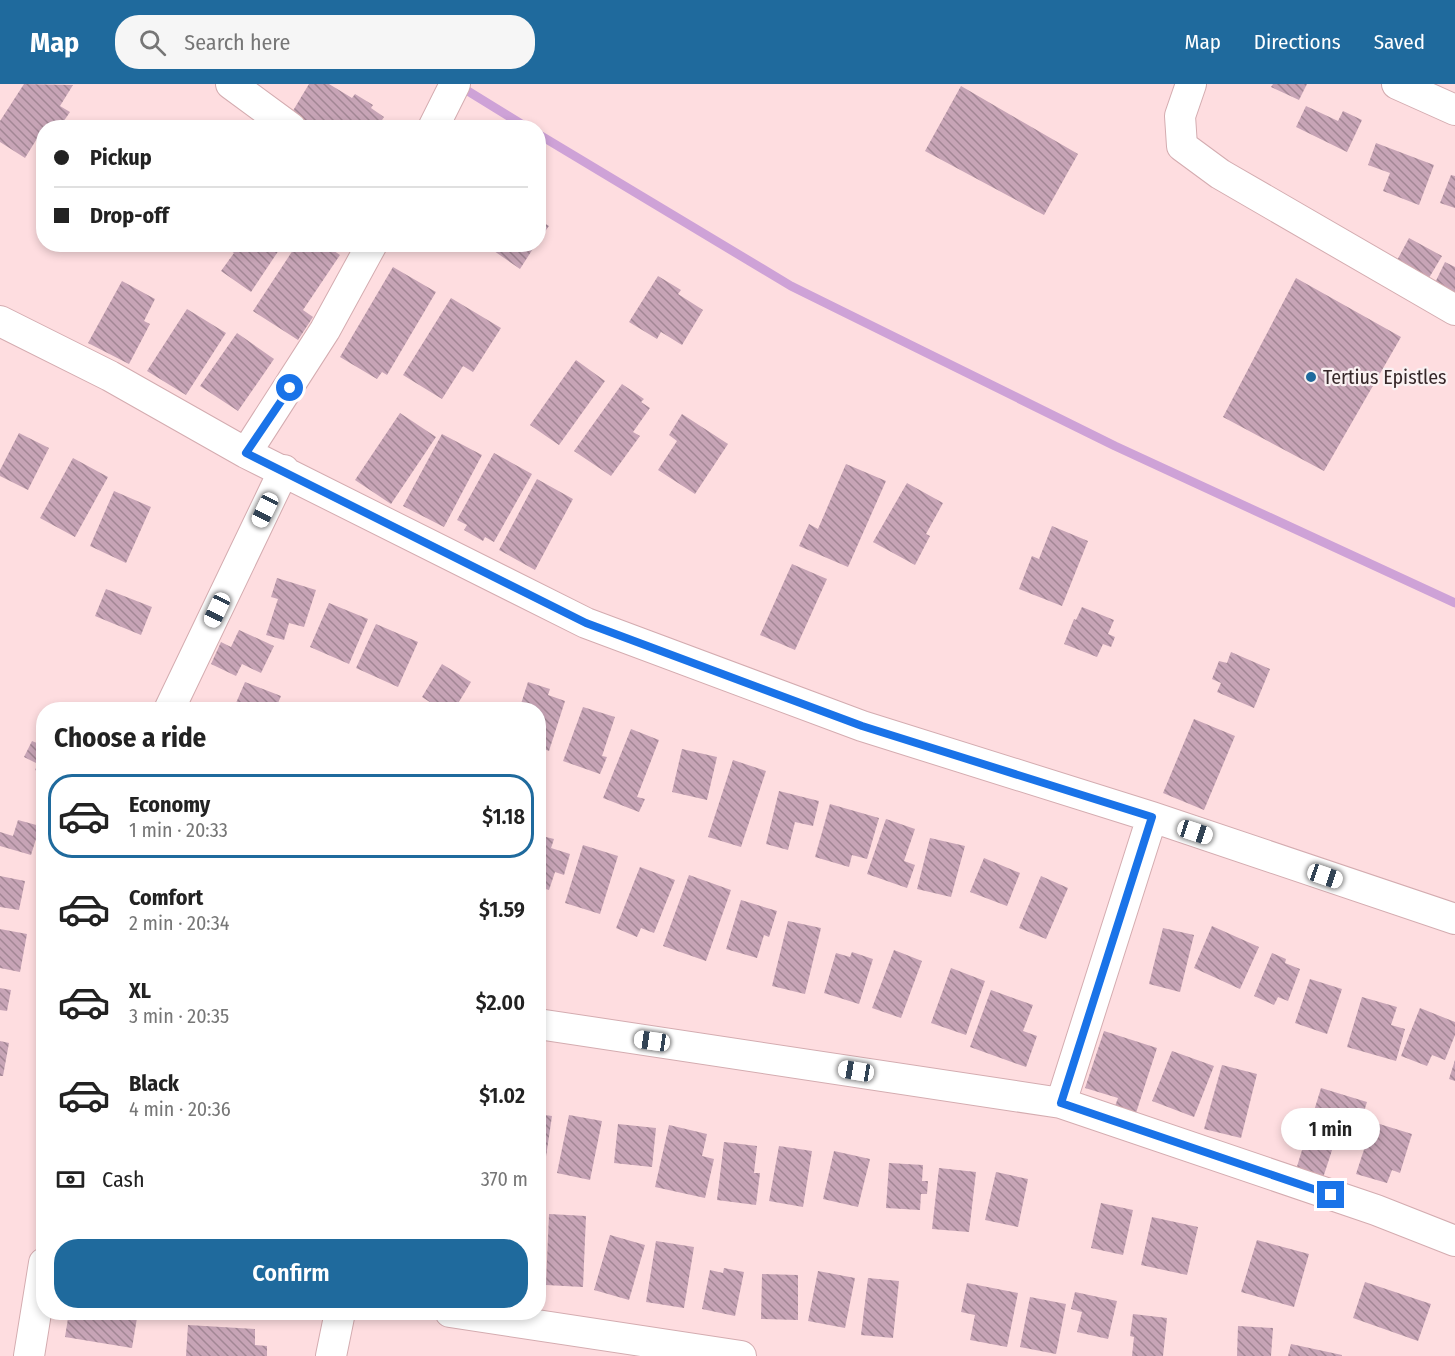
<!DOCTYPE html>
<meta charset="utf-8">
<style>
body{margin:0;font-family:"Fira Sans Condensed",sans-serif;background:#f6f6f6;color:#222;height:100vh;display:flex;flex-direction:column;font-size:22px;white-space:nowrap}
*{box-sizing:border-box;margin:0}
p{font-size:20px;color:#767676}
.icon{flex:none;width:33px;height:33px;fill:none;stroke:currentColor;stroke-width:2;stroke-linecap:round;stroke-linejoin:round}
.map{position:relative;flex:1;overflow:hidden}
.panel{position:absolute;left:36px;top:618px;width:510px;height:618px;display:flex;flex-direction:column;background:#fff;border-radius:24px;box-shadow:0 3px 9px #0003}
.panel>*{flex:none}
.guide{position:absolute;left:36px;top:36px;width:510px;height:132px;border-radius:24px;box-shadow:0 3px 9px #0003;display:grid;align-content:center;height:132px;padding:0 18px;background:#fff}
.end{position:absolute;width:27px;height:27px;margin:-14px;border:8px solid #1a73e8;background:#fff;box-shadow:0 0 0 3px #fff}
.from{border-radius:50%}
.bubble{position:absolute;height:42px;border-radius:21px;background:#fff;box-shadow:0 3px 9px #0003;font-size:20px;font-weight:600;line-height:42px;text-align:center}
.car{position:absolute;width:18px;height:36px;margin:-18px -9px;border-radius:8px;box-shadow:0 0 4px 2px #0007;background:linear-gradient(#fff 24%,#345 0 40%,#fff 0 76%,#345 0 86%,#fff 0)}
.guide b{display:flex;align-items:center;gap:21px;height:57px;font-size:22px}
.guide b+b{border-top:2px solid #e0e0e0}
.guide i{width:15px;height:15px;background:#222}
ul{padding:0;list-style:none}
li{display:flex;align-items:center;gap:18px;height:84px;margin:0 12px 9px;padding:0 6px;border:3px solid transparent;border-radius:24px}
li div{flex:1}
li b{display:block;font-size:22px}
li em{font-style:normal;font-weight:600}
li.selected{border-color:#1f6a9d}
li>.icon{width:54px;height:54px;stroke-width:1.5}
h2{padding:0 18px;font-size:27px;line-height:72px}
.pay{display:flex;align-items:center;gap:15px;height:66px;padding:0 18px;font-size:22px}
.pay p{margin-inline-start:auto}
.action{display:flex;gap:12px;margin-top:auto;padding:12px 18px}
.action a{flex:1;height:69px;border-radius:24px;background:#1f6a9d;color:#fff;font-size:24px;font-weight:600;line-height:69px;text-align:center}
header{display:flex;align-items:center;gap:36px;box-sizing:border-box;height:84px;padding:0 30px;background:#1f6a9d;color:#fff}
header strong{font-size:28px}
nav{display:flex;gap:33px;margin-inline-start:auto;font-size:21px}
.search{width:420px;height:54px;background:#f6f6f6;display:flex;align-items:center;gap:15px;box-sizing:border-box;padding:0 21px;border-radius:24px;color:#767676;font-size:22px}
.map>svg:first-child{display:block}
</style>
<header>
<strong>Map</strong>
<div class="search"><svg class="icon" aria-label="search" viewBox="0 0 24 24"><circle cx="10" cy="10" r="6"/><path d="M15 15l6 6"/></svg>Search here</div>
<nav><a>Map</a><a>Directions</a><a>Saved</a></nav>
</header>
<div class="map">
<svg width="1455" height="1272" viewBox="0 0 1455 1272">
<defs>
<pattern id="building-back-hatch" width="6" height="6" patternUnits="userSpaceOnUse" patternTransform="scale(1.5)"><rect width="6" height="6" fill="#c7a4b6"/><path d="M-1 5l2 2M0 0l6 6M5-1l2 2" fill="none" stroke="#a28694"/></pattern>
</defs>
<rect width="100%" height="100%" fill="#fedde0"/>
<g fill="none" stroke-linecap="round" stroke-linejoin="round">
<path stroke="#cea2d7" stroke-width="9" d="M 458,1 L 528,44
M 538,50 L 791,202 L 1115,362 L 1455,519"/>
</g>
<path fill="url(#building-back-hatch)" d="M 24,0 L 73,1 L 60,22 L 70,28 L 59,44 L 52,44 L 46,40 L 25,74 L 0,58 L 0,37 Z
M 309,0 L 329,0 L 352,14 L 355,10 L 373,21 L 371,24 L 384,33 L 377,44 L 313,44 L 291,30 Z
M 1273,0 L 1307,0 L 1299,16 L 1271,3 Z
M 961,2 L 1078,70 L 1044,131 L 925,67 Z
M 1306,22 L 1338,37 L 1343,27 L 1362,36 L 1347,68 L 1296,43 Z
M 1376,59 L 1434,81 L 1419,121 L 1383,107 L 1390,89 L 1368,81 Z
M 1451,91 L 1455,92 L 1455,124 L 1440,119 Z
M 538,135 L 549,142 L 538,157 Z
M 1409,154 L 1442,172 L 1426,199 L 1394,182 Z
M 221,160 L 283,160 L 251,208 L 221,187 L 234,169 Z
M 297,160 L 324,160 L 340,171 L 303,226 L 313,233 L 298,256 L 253,227 Z
M 484,160 L 536,160 L 520,185 Z
M 1445,178 L 1455,183 L 1455,216 L 1432,205 Z
M 393,183 L 436,208 L 387,291 L 382,288 L 377,295 L 340,273 Z
M 658,192 L 681,206 L 678,210 L 703,226 L 682,261 L 661,248 L 657,255 L 629,238 Z
M 1296,194 L 1401,253 L 1324,387 L 1223,333 Z
M 122,197 L 155,215 L 144,237 L 150,240 L 129,280 L 88,259 Z
M 451,214 L 501,244 L 473,288 L 463,282 L 442,315 L 403,291 Z
M 187,225 L 226,249 L 186,311 L 147,287 Z
M 237,249 L 274,275 L 238,327 L 200,302 Z
M 576,276 L 605,297 L 559,361 L 530,341 Z
M 622,300 L 644,315 L 641,318 L 650,324 L 633,348 L 640,352 L 611,392 L 574,367 Z
M 400,329 L 436,353 L 391,420 L 355,396 Z
M 682,330 L 728,360 L 695,410 L 658,386 L 677,357 L 669,351 Z
M 19,349 L 49,364 L 28,406 L 0,392 L 0,386 Z
M 442,350 L 482,371 L 444,443 L 403,422 Z
M 494,369 L 532,390 L 494,458 L 485,453 L 483,457 L 464,446 L 467,441 L 457,436 Z
M 73,374 L 108,393 L 75,453 L 40,434 Z
M 846,380 L 886,397 L 848,483 L 799,462 L 809,440 L 818,445 Z
M 537,395 L 573,415 L 535,486 L 499,466 Z
M 907,399 L 943,419 L 926,450 L 930,452 L 915,481 L 873,458 Z
M 114,407 L 151,423 L 126,479 L 90,462 Z
M 1052,442 L 1088,457 L 1062,522 L 1019,505 L 1032,472 L 1039,475 Z
M 792,480 L 827,495 L 795,566 L 760,551 Z
M 277,494 L 316,506 L 304,543 L 289,539 L 284,556 L 266,551 L 278,515 L 271,513 Z
M 106,505 L 152,523 L 141,551 L 95,532 Z
M 329,519 L 368,535 L 349,580 L 310,563 Z
M 1082,523 L 1114,536 L 1108,550 L 1115,553 L 1111,563 L 1103,560 L 1097,573 L 1064,560 L 1074,535 L 1076,536 Z
M 376,540 L 418,558 L 398,603 L 356,584 Z
M 239,546 L 274,562 L 261,589 L 242,580 L 236,592 L 211,580 L 221,558 L 231,563 Z
M 1231,568 L 1270,585 L 1254,624 L 1217,608 L 1221,599 L 1212,595 L 1219,577 L 1227,579 Z
M 442,580 L 471,598 L 454,626 L 442,626 L 422,613 Z
M 245,598 L 281,612 L 275,626 L 233,626 Z
M 528,598 L 550,605 L 548,611 L 565,617 L 549,667 L 538,663 L 538,626 L 519,626 Z
M 76,619 L 93,625 L 93,626 L 73,626 Z
M 583,623 L 615,633 L 602,672 L 607,673 L 600,690 L 563,677 Z
M 1194,635 L 1235,652 L 1204,726 L 1163,709 Z
M 631,645 L 659,656 L 637,713 L 645,715 L 639,728 L 603,714 Z
M 32,657 L 44,662 L 44,690 L 35,686 L 38,680 L 24,673 Z
M 682,665 L 717,673 L 707,716 L 672,708 Z
M 733,676 L 766,687 L 741,763 L 708,753 Z
M 779,707 L 819,717 L 813,742 L 795,738 L 788,766 L 766,760 Z
M 830,720 L 879,734 L 867,775 L 852,771 L 849,783 L 815,773 Z
M 886,735 L 915,745 L 904,777 L 915,781 L 907,804 L 867,790 Z
M 18,736 L 40,742 L 31,771 L 0,762 L 0,748 L 13,752 Z
M 538,751 L 554,755 L 551,764 L 570,770 L 564,791 L 555,788 L 549,806 L 542,804 L 539,814 Z
M 930,754 L 965,762 L 951,813 L 917,805 Z
M 583,761 L 618,772 L 600,830 L 565,819 Z
M 984,774 L 1020,789 L 1007,822 L 970,808 Z
M 640,783 L 675,796 L 654,849 L 641,844 L 637,853 L 616,844 Z
M 689,791 L 731,806 L 706,877 L 663,862 Z
M 0,792 L 25,797 L 19,826 L 0,823 Z
M 1041,792 L 1068,804 L 1046,855 L 1019,844 Z
M 741,816 L 777,827 L 769,853 L 764,851 L 757,874 L 726,865 Z
M 788,837 L 821,844 L 805,910 L 772,902 Z
M 1212,842 L 1259,863 L 1240,905 L 1194,884 Z
M 1163,844 L 1194,851 L 1180,908 L 1149,900 Z
M 0,845 L 27,850 L 20,888 L 0,884 Z
M 894,866 L 922,877 L 901,934 L 872,924 Z
M 852,868 L 873,875 L 859,920 L 824,909 L 836,869 L 850,873 Z
M 1272,869 L 1286,875 L 1285,879 L 1300,885 L 1288,917 L 1278,913 L 1274,921 L 1254,912 Z
M 951,884 L 985,897 L 966,951 L 931,939 Z
M 1310,895 L 1342,905 L 1327,950 L 1295,939 Z
M 0,904 L 11,906 L 7,927 L 0,926 Z
M 991,906 L 1033,921 L 1023,947 L 1037,952 L 1026,983 L 970,963 Z
M 1362,913 L 1397,923 L 1391,941 L 1405,945 L 1396,977 L 1347,963 Z
M 1420,924 L 1455,938 L 1455,951 L 1445,976 L 1432,971 L 1427,982 L 1401,972 Z
M 1104,947 L 1157,964 L 1136,1029 L 1115,1022 L 1118,1014 L 1085,1004 Z
M 0,957 L 9,959 L 3,992 L 0,992 Z
M 1172,967 L 1214,982 L 1194,1033 L 1152,1017 Z
M 1455,976 L 1455,997 L 1449,995 Z
M 1222,981 L 1257,990 L 1241,1054 L 1204,1045 Z
M 1321,1004 L 1367,1018 L 1352,1066 L 1334,1060 L 1322,1097 L 1295,1089 Z
M 538,1030 L 552,1032 L 544,1086 L 538,1085 Z
M 569,1031 L 602,1037 L 590,1096 L 557,1089 Z
M 1373,1038 L 1412,1050 L 1400,1089 L 1392,1086 L 1387,1099 L 1356,1090 Z
M 618,1040 L 656,1044 L 652,1083 L 614,1079 Z
M 669,1041 L 707,1050 L 702,1072 L 714,1075 L 705,1114 L 655,1103 Z
M 724,1058 L 757,1062 L 754,1089 L 760,1089 L 756,1121 L 717,1116 Z
M 779,1062 L 812,1067 L 803,1123 L 769,1117 Z
M 834,1067 L 870,1075 L 858,1123 L 823,1115 Z
M 889,1079 L 923,1081 L 922,1097 L 928,1097 L 927,1110 L 921,1110 L 920,1126 L 886,1124 Z
M 939,1084 L 976,1088 L 969,1148 L 932,1145 Z
M 996,1088 L 1028,1095 L 1018,1143 L 985,1136 Z
M 1101,1119 L 1133,1126 L 1123,1171 L 1091,1164 Z
M 549,1130 L 586,1132 L 583,1203 L 546,1201 Z
M 1152,1133 L 1198,1143 L 1187,1191 L 1141,1181 Z
M 610,1151 L 645,1161 L 629,1216 L 594,1206 Z
M 1257,1156 L 1309,1170 L 1294,1223 L 1241,1208 Z
M 656,1157 L 694,1163 L 684,1224 L 646,1218 Z
M 724,1184 L 744,1188 L 735,1232 L 702,1225 L 710,1186 L 723,1189 Z
M 818,1187 L 855,1194 L 845,1244 L 808,1237 Z
M 762,1190 L 798,1191 L 798,1236 L 761,1235 Z
M 868,1194 L 899,1197 L 893,1254 L 861,1251 Z
M 1365,1198 L 1431,1220 L 1418,1257 L 1353,1234 Z
M 967,1199 L 1018,1209 L 1007,1263 L 970,1256 L 975,1231 L 961,1228 Z
M 1075,1208 L 1117,1217 L 1108,1255 L 1077,1248 L 1082,1228 L 1071,1225 Z
M 1030,1213 L 1066,1220 L 1056,1270 L 1020,1263 Z
M 69,1228 L 138,1228 L 132,1264 L 65,1253 Z
M 1133,1230 L 1167,1234 L 1163,1272 L 1132,1272 L 1134,1253 L 1130,1252 Z
M 188,1241 L 255,1245 L 255,1261 L 267,1262 L 267,1272 L 186,1272 Z
M 1238,1242 L 1273,1244 L 1271,1272 L 1237,1272 Z
M 1291,1260 L 1342,1271 L 1342,1272 L 1288,1272 Z"/>
<g fill="none" stroke-linecap="round" stroke-linejoin="round">
<g stroke="#d4acb0" stroke-width="32">
<path id="street" d="M 231,0 L 291,44
M 1191,0 L 1180,32 L 1182,62 L 1220,90 L 1455,226
M 1397,0 L 1455,26
M 433,44 L 455,0
M 0,237 L 110,292 L 246,369 L 586,539 L 862,642 L 1152,733 L 1455,835
M 246,369 L 325,246 L 372,160
M 169,626 L 284,386
M 538,940 L 1061,1019 L 1376,1126 L 1455,1157
M 1061,1019 L 1152,733
M 450,1228 L 741,1272
M 29,1272 L 44,1179
M 331,1272 L 340,1228"/>
</g>
<use href="#street" stroke="#fff" stroke-width="30"/>
</g>
<g fill="none" stroke-linecap="round" stroke-linejoin="round">
<path stroke="#1a73e8" stroke-width="8" d="M 290,304 L 246,369 L 586,539 L 862,642 L 1152,733 L 1061,1019 L 1331,1111"/>
</g>
<circle fill="#1f6a9d" stroke="#faf1f2" stroke-width="2" cx="1311" cy="293" r="6"/>
<g text-anchor="middle" stroke-width="4.5" stroke-linejoin="round" paint-order="stroke">
<g font-size="20" fill="#362729" stroke="#faf1f2" text-anchor="start">
<text x="1323" y="300">Tertius Epistles</text>
</g>
</g>
</svg>
<i class="end from" style="left:290px;top:304px"></i>
<i class="end" style="left:1331px;top:1111px"></i>
<div class="bubble" style="left:1281px;top:1024px;width:99px">1 min</div>
<i class="car" style="left:265px;top:426px;rotate:206deg"></i>
<i class="car" style="left:217px;top:526px;rotate:205deg"></i>
<i class="car" style="left:1195px;top:748px;rotate:108deg"></i>
<i class="car" style="left:1325px;top:792px;rotate:109deg"></i>
<i class="car" style="left:652px;top:957px;rotate:278deg"></i>
<i class="car" style="left:856px;top:987px;rotate:279deg"></i>
<div class="guide">
<b><i class="from"></i>Pickup</b>
<b><i></i>Drop-off</b>
</div>
<section class="panel">
<h2>Choose a ride</h2>
<ul>
<li class="selected"><svg class="icon" aria-label="car" viewBox="0 0 24 24"><path d="M5 17H2v-5l4-1 3-4h7l3 4 3 1v5h-3M9 17h6M6 11h13"/><circle cx="7" cy="17" r="2"/><circle cx="17" cy="17" r="2"/></svg><div><b>Economy</b><p>1 min · 20:33</p></div><em>$1.18</em></li>
<li><svg class="icon" aria-label="car" viewBox="0 0 24 24"><path d="M5 17H2v-5l4-1 3-4h7l3 4 3 1v5h-3M9 17h6M6 11h13"/><circle cx="7" cy="17" r="2"/><circle cx="17" cy="17" r="2"/></svg><div><b>Comfort</b><p>2 min · 20:34</p></div><em>$1.59</em></li>
<li><svg class="icon" aria-label="car" viewBox="0 0 24 24"><path d="M5 17H2v-5l4-1 3-4h7l3 4 3 1v5h-3M9 17h6M6 11h13"/><circle cx="7" cy="17" r="2"/><circle cx="17" cy="17" r="2"/></svg><div><b>XL</b><p>3 min · 20:35</p></div><em>$2.00</em></li>
<li><svg class="icon" aria-label="car" viewBox="0 0 24 24"><path d="M5 17H2v-5l4-1 3-4h7l3 4 3 1v5h-3M9 17h6M6 11h13"/><circle cx="7" cy="17" r="2"/><circle cx="17" cy="17" r="2"/></svg><div><b>Black</b><p>4 min · 20:36</p></div><em>$1.02</em></li>
</ul>
<div class="pay"><svg class="icon" aria-label="cash" viewBox="0 0 24 24"><path d="M3 7h18v10H3z"/><circle cx="12" cy="12" r="2"/></svg>Cash<p>370 m</p></div>
<div class="action"><a>Confirm</a></div>
</section>
</div>
